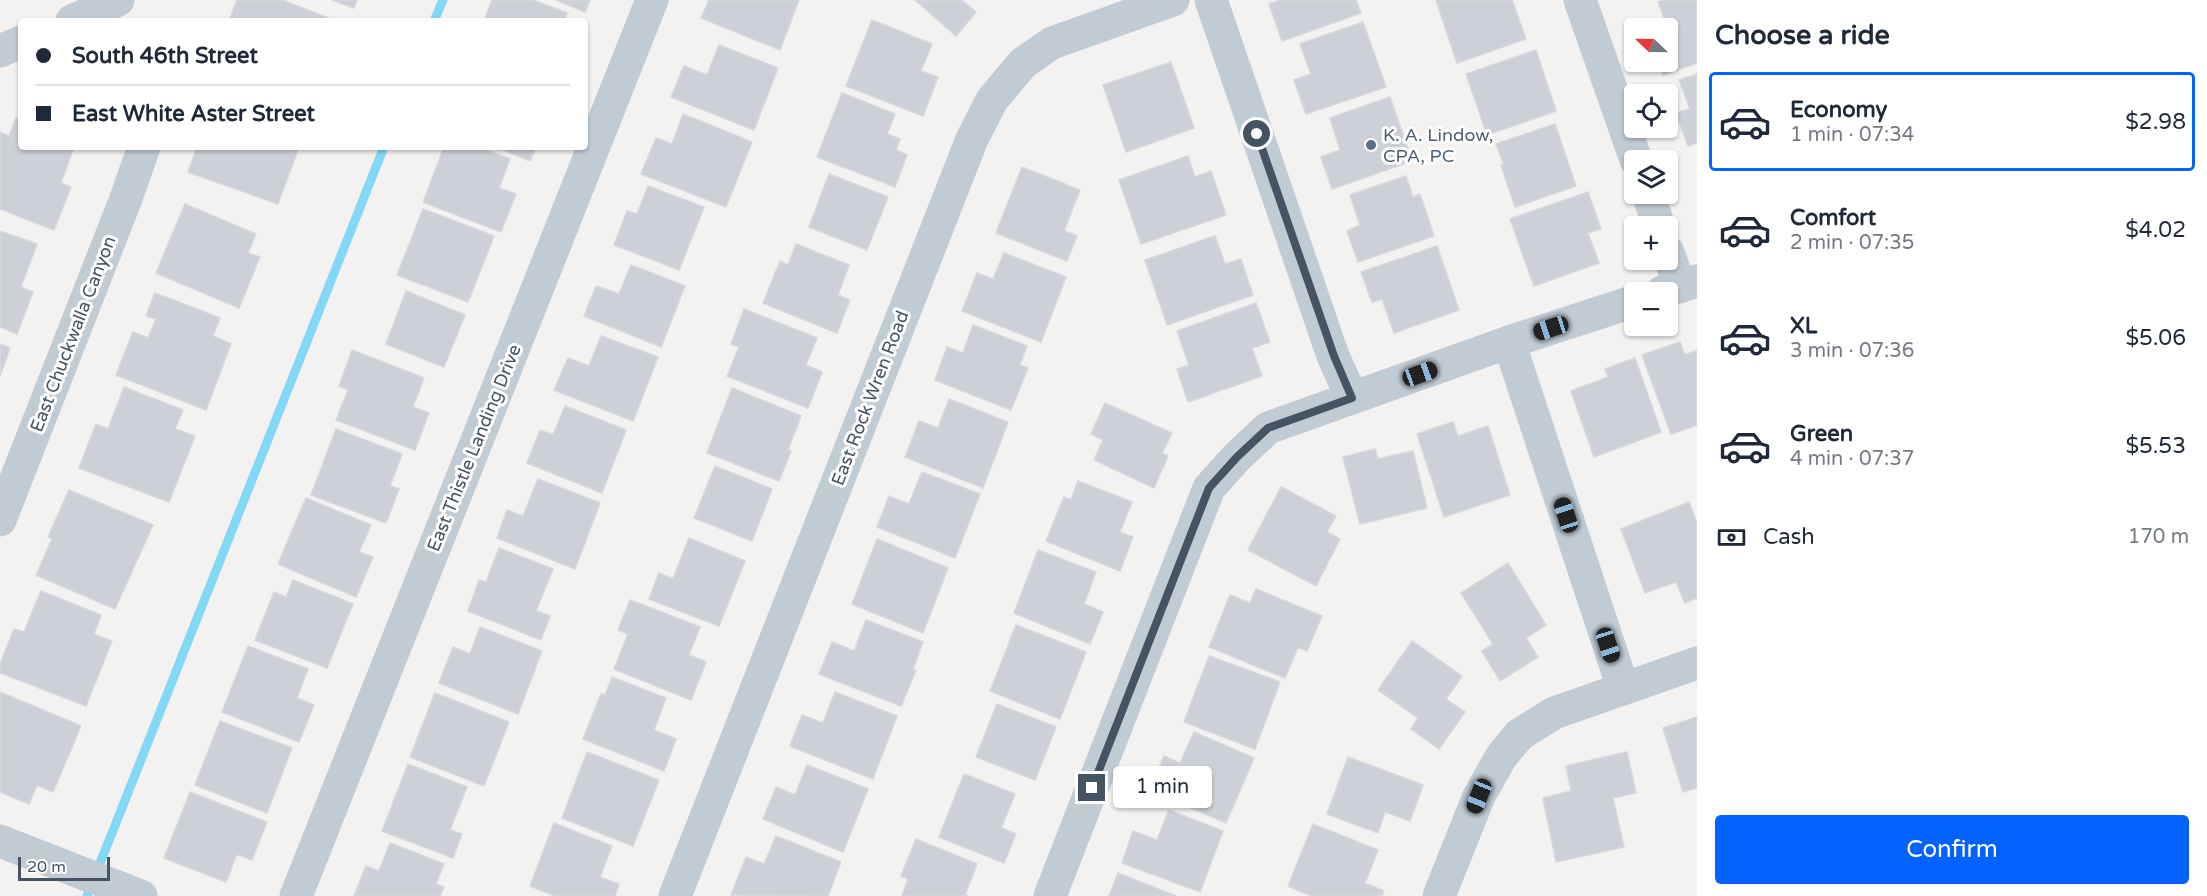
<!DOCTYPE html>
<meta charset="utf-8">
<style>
body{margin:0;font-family:"Varela Round",sans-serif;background:#f6f6f7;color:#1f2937;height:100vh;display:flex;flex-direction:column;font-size:22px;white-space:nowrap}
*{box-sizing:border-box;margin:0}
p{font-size:20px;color:#747a83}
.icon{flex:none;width:33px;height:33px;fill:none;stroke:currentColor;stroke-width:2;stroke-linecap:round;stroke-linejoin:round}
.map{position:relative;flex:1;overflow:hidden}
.details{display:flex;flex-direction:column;background:#fff;width:510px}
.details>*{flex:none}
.hud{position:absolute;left:18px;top:18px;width:570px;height:132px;border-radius:6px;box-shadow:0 2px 4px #0004;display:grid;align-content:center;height:132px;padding:0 18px;background:#fff}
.needle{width:39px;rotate:292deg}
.controls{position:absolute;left:1624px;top:18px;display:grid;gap:12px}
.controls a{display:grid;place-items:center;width:54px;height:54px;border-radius:6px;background:#fff;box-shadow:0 2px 4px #0004;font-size:30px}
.scale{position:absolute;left:18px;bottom:15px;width:92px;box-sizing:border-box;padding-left:6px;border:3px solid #465362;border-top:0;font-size:16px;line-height:21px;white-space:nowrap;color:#465362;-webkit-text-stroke:4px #fff;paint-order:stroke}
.end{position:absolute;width:27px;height:27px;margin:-14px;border:8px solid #465362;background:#fff;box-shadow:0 0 0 3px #fff}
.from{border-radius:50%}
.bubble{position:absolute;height:42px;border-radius:6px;background:#fff;box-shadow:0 2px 4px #0004;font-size:20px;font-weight:600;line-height:42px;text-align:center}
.car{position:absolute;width:18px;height:36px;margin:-18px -9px;border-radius:8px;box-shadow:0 0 4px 2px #0007;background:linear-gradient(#222 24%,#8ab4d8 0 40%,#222 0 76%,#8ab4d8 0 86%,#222 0)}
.hud b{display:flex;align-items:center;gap:21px;height:57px;font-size:22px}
.hud b+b{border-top:2px solid #e0e1e3}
.hud i{width:15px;height:15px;background:#1f2937}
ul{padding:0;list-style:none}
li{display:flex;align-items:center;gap:18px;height:99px;margin:0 12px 9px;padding:0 6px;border:3px solid transparent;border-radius:6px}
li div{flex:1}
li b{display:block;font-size:22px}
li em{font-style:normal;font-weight:600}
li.active{border-color:#0361fd}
li>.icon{width:54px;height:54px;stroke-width:1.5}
h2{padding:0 18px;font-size:27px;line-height:72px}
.pay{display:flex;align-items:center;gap:15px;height:66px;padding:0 18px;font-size:22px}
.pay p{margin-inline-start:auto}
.cta{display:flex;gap:12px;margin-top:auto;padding:12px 18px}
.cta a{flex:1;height:69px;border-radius:6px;background:#0361fd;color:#fff;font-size:24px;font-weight:600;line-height:69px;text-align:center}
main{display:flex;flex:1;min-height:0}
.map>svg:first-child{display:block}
</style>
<main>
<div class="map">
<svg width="1697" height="896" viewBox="0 0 1697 896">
<rect width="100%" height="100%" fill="#f4f1f1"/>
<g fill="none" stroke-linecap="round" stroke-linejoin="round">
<path stroke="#84d8f7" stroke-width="9" d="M 434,21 L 443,0
M 87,896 L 384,147"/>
</g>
<path fill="#cdd0d7" stroke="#d5d7dd" stroke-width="1.5" d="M 237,0 L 282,0 L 331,19 L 330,21 L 229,21 Z
M 332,0 L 357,0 L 354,8 Z
M 492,0 L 533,0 L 567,13 L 564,21 L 484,21 Z
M 556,0 L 590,0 L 585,12 Z
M 709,0 L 799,0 L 780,50 L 701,18 Z
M 915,0 L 962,0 L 976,12 L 956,36 Z
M 1280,0 L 1356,0 L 1361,13 L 1282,41 L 1269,4 Z
M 1436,0 L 1512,0 L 1526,39 L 1457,63 Z
M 1664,0 L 1697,0 L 1697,63 L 1663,75 L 1659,62 L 1668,62 L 1668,28 L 1658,2 Z
M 872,20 L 932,44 L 921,71 L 938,77 L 923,116 L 846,86 Z
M 1363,22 L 1386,87 L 1306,114 L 1294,80 L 1311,74 L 1300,44 Z
M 719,45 L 778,68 L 754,130 L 671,97 L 684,66 L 707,75 Z
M 1536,50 L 1556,111 L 1487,135 L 1466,74 Z
M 1171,62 L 1194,128 L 1126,152 L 1103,85 Z
M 1697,74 L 1697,143 L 1688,146 L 1676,113 L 1690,109 L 1679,80 Z
M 842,93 L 895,114 L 887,134 L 900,139 L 896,150 L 907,155 L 895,187 L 817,157 Z
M 1390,97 L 1412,161 L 1332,189 L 1321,157 L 1340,150 L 1330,118 Z
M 683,114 L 752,142 L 726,207 L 641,174 L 656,138 L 672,144 Z
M 16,118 L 21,120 L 21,147 L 74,147 L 61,183 L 71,187 L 54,230 L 0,209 L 0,132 L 9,136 Z
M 1555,124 L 1576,186 L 1515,207 L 1501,165 L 1504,165 L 1496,144 Z
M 197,147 L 299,147 L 278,204 L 188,172 Z
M 444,147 L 479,147 L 510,159 L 499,188 L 516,194 L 501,232 L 423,202 Z
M 496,147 L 536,147 L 530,161 Z
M 1188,156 L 1195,177 L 1211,171 L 1226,215 L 1141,244 L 1119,180 Z
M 1022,167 L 1080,190 L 1064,231 L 1077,236 L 1067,261 L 996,233 Z
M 829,174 L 888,197 L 867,250 L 809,227 Z
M 1406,176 L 1413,197 L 1420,194 L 1434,236 L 1358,262 L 1347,231 L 1360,225 L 1350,195 Z
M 648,186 L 704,207 L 679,270 L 614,245 L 627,211 L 637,214 Z
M 1588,192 L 1601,229 L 1588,233 L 1599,263 L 1534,286 L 1510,219 Z
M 185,204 L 256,234 L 248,253 L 260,257 L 239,308 L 156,273 Z
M 423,209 L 494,236 L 468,302 L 397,275 Z
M 0,231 L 37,244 L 21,287 L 33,292 L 17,334 L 0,327 Z
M 1215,236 L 1225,264 L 1241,259 L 1253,295 L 1167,325 L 1145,260 Z
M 796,244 L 849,265 L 838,295 L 850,300 L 837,333 L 763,303 L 780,261 L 788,265 Z
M 1437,246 L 1459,310 L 1394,333 L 1382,299 L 1372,302 L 1361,272 Z
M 1004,253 L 1066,277 L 1041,342 L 962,311 L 977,273 L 993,279 Z
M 631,265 L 685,286 L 661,347 L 584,316 L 596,286 L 619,294 Z
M 406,291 L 465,315 L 444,367 L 386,344 Z
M 155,293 L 220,318 L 213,336 L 231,344 L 206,410 L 116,375 L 133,332 L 148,338 L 156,319 L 146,316 Z
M 1256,303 L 1270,342 L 1252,348 L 1262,376 L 1188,402 L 1177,369 L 1189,365 L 1177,331 Z
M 744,309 L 817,338 L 806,365 L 822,372 L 808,408 L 727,376 L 739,347 L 731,344 Z
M 973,325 L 1027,346 L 1020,365 L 1028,368 L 1011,410 L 935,380 L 947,347 L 963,353 Z
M 601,336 L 658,357 L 633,421 L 554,390 L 568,358 L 589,366 Z
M 1680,342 L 1685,355 L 1697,350 L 1697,425 L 1671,434 L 1642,355 Z
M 0,344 L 10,348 L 0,376 Z
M 352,350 L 424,378 L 413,407 L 429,413 L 415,450 L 336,420 L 348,390 L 339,386 Z
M 1635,358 L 1661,432 L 1594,457 L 1571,391 L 1608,377 L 1605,369 Z
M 124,387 L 183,410 L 175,429 L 195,436 L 169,502 L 79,468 L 96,424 L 108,429 Z
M 732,388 L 801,416 L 788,450 L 791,451 L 779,481 L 707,453 Z
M 949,399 L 1008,422 L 983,488 L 905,457 L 919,421 L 938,428 Z
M 1105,403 L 1172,433 L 1162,453 L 1168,456 L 1154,488 L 1094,460 L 1103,440 L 1091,434 Z
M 565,406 L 626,430 L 602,493 L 527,463 L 540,430 L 553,435 Z
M 1453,422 L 1458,436 L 1488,426 L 1510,495 L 1444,517 L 1417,434 Z
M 336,429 L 402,454 L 390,486 L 399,489 L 386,523 L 311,495 Z
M 1375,449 L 1378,459 L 1413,451 L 1427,508 L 1360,524 L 1343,457 Z
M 715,466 L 772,489 L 752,541 L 694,518 Z
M 922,472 L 980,494 L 955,558 L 877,527 L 889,496 L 909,504 Z
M 538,479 L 600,503 L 575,569 L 497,538 L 507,510 L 523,516 Z
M 1078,481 L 1132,502 L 1120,532 L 1133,537 L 1120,571 L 1046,541 L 1064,497 L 1071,500 Z
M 1281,487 L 1336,516 L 1327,532 L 1340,539 L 1316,586 L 1248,550 Z
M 69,490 L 153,525 L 115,609 L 36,575 L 52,539 L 48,537 Z
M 306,498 L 371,525 L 359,552 L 373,557 L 356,597 L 278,564 Z
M 1689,502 L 1697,524 L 1697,598 L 1685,603 L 1676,582 L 1645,593 L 1621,529 Z
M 689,538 L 745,561 L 719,626 L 649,599 L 659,573 L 673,579 Z
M 877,539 L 948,568 L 923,633 L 852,604 Z
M 499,548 L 553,569 L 536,611 L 550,616 L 541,640 L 468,611 L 479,580 L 486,582 Z
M 1038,550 L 1096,572 L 1084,604 L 1103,612 L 1090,644 L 1014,613 Z
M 1508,563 L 1546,625 L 1526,638 L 1538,657 L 1500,681 L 1482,651 L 1493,644 L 1461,593 Z
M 293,580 L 353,604 L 327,668 L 255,640 L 274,592 L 286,597 Z
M 1256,589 L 1322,616 L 1307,651 L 1298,647 L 1285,678 L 1209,647 L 1230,595 L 1250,603 Z
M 41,591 L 101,615 L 94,634 L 112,641 L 86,706 L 0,673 L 0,664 L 14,629 L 24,632 Z
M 630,600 L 700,627 L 689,655 L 706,662 L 691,700 L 614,669 L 628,634 L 618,630 Z
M 866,620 L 923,642 L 913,669 L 916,670 L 901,706 L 819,674 L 832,642 L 854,651 Z
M 1016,625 L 1086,652 L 1060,719 L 990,691 Z
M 480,627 L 542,651 L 518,714 L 439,683 L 453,647 L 470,654 Z
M 1412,641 L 1462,676 L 1446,699 L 1465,712 L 1439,749 L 1411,729 L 1418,718 L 1378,690 Z
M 248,646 L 308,669 L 297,698 L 314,705 L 299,742 L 222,712 Z
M 1209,656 L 1280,682 L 1255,749 L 1184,722 Z
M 612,677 L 666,698 L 654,730 L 676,739 L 664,771 L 583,739 L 601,694 L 605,695 Z
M 0,692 L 81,726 L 53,792 L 37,785 L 29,804 L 0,792 Z
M 835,692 L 897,716 L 873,779 L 790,746 L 802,715 L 823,723 Z
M 435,693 L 509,722 L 484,786 L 410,757 Z
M 997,704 L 1056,727 L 1035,780 L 976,757 Z
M 1697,717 L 1697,788 L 1683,792 L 1663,728 Z
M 220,721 L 292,748 L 267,813 L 195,785 Z
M 1194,732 L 1254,758 L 1226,823 L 1149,790 L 1164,756 L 1180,763 Z
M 587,752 L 659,780 L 633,846 L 562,818 Z
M 1627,752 L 1636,793 L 1613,798 L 1624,847 L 1556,862 L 1543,798 L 1571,791 L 1566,766 Z
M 1348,757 L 1423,785 L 1410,821 L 1385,812 L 1378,833 L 1327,814 Z
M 408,764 L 467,787 L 450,830 L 462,834 L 453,858 L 382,831 Z
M 807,765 L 868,789 L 843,852 L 763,819 L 776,787 L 795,795 Z
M 964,774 L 1015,794 L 1001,828 L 1016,834 L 1004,863 L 939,837 Z
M 190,792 L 267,822 L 252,860 L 237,854 L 226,882 L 164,858 Z
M 1169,810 L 1223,831 L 1200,892 L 1122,863 L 1133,831 L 1157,840 Z
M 554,823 L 612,846 L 600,877 L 619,884 L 615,896 L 555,896 L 530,886 Z
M 1313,824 L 1378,850 L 1365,883 L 1384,891 L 1382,896 L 1311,896 L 1288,886 Z
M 776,836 L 841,862 L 828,896 L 731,895 L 746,857 L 764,864 Z
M 916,839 L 977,864 L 965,895 L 968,896 L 902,896 L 908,879 L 901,876 Z
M 390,843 L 444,864 L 436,884 L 444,887 L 440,896 L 354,896 L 366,866 L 379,871 Z
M 1118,873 L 1176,896 L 1109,896 Z"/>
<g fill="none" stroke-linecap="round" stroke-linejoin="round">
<path stroke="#c1cbd4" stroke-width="33" d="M 1211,0 L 1333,356 L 1352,398
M 1580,0 L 1636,160
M 72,21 L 118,0
M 0,51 L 21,42
M 1648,194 L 1659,226
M 1668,252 L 1680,287
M 1662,292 L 1697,281
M 1509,342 L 1623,688
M 0,520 L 125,201 L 144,147
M 0,841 L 141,896
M 296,896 L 652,0
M 675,896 L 972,139 L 992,100 L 1023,63 L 1052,43 L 1173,0
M 1050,896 L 1209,488 L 1237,457 L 1268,428 L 1509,342 L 1635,301
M 1439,896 L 1479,796 L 1501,757 L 1519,735 L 1554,713 L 1697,663"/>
</g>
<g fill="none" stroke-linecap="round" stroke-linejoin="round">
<path stroke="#465362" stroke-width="8" d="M 1092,788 L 1209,488 L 1237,457 L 1268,428 L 1352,398 L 1334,356 L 1257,134"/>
</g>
<circle fill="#5c6f8a" stroke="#fff" stroke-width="2" cx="1371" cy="145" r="6"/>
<g text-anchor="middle" stroke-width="6" stroke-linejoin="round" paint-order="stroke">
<g font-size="18" fill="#4e5e75" stroke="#fff" text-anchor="start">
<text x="1383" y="141">K. A. Lindow,<tspan x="1383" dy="21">CPA, PC</tspan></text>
</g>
<g font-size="18" fill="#465362" stroke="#fff">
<text transform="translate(73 334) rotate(-69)" y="6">East Chuckwalla Canyon</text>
<text transform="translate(870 398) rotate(-69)" y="6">East Rock Wren Road</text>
<text transform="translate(474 448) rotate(-68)" y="6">East Thistle Landing Drive</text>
</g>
</g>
</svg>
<div class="controls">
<a><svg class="needle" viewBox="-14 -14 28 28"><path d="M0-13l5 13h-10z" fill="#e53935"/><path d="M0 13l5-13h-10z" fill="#747a83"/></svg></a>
<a><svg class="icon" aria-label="locate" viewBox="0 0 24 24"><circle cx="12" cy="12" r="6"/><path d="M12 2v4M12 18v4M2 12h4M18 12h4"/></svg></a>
<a><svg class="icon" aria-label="layers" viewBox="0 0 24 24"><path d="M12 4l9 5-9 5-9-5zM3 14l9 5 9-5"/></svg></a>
<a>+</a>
<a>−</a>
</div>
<div class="scale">20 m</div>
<i class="end from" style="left:1257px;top:134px"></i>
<i class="end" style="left:1092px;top:788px"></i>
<div class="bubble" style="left:1113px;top:766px;width:99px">1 min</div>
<i class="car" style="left:1551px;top:328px;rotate:252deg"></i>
<i class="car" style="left:1420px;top:374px;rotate:70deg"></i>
<i class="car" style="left:1566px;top:515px;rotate:342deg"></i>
<i class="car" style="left:1608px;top:645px;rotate:162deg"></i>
<i class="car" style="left:1479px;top:796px;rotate:202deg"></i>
<div class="hud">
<b><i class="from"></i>South 46th Street</b>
<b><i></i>East White Aster Street</b>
</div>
</div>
<section class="details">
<h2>Choose a ride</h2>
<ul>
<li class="active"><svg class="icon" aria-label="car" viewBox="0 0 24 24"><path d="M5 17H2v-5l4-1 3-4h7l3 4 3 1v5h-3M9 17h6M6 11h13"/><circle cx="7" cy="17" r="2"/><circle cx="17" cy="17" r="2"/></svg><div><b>Economy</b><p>1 min · 07:34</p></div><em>$2.98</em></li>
<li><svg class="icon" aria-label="car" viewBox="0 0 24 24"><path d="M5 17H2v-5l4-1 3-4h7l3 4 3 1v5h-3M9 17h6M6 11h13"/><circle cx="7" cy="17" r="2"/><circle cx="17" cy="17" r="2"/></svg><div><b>Comfort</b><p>2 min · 07:35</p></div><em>$4.02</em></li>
<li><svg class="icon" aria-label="car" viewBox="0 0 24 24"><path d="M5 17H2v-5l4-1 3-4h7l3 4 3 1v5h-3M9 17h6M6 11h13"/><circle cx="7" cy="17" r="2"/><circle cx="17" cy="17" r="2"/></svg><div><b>XL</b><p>3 min · 07:36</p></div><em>$5.06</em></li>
<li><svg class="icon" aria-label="car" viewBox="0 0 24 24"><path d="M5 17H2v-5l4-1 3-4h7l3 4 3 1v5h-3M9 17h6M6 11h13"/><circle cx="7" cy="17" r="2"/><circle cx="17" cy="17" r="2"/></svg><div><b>Green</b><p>4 min · 07:37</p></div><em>$5.53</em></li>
</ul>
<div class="pay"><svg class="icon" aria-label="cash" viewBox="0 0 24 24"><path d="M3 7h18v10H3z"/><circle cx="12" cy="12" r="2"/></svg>Cash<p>170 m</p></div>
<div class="cta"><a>Confirm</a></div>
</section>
</main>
